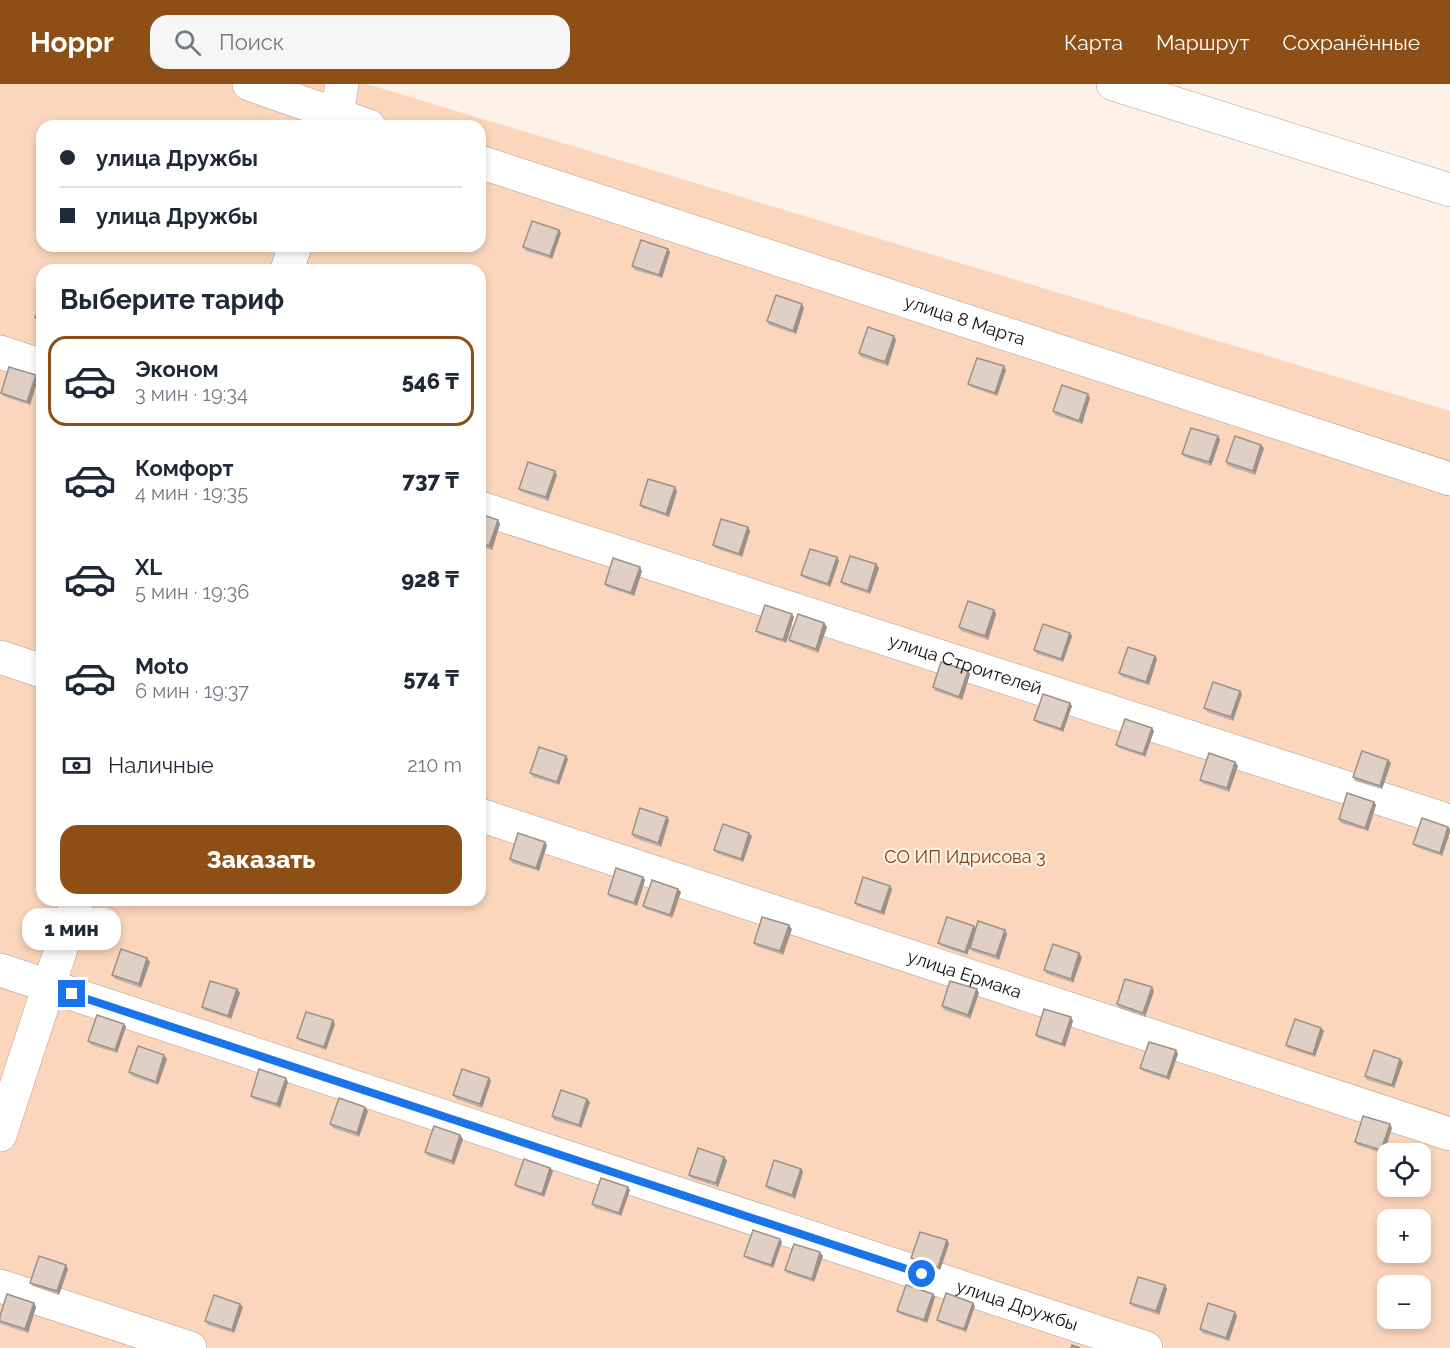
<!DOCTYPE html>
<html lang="ru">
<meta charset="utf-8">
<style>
body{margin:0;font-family:Raleway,sans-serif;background:#f6f6f7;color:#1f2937;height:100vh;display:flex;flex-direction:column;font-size:22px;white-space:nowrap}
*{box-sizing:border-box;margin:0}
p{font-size:20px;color:#747a83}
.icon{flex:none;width:33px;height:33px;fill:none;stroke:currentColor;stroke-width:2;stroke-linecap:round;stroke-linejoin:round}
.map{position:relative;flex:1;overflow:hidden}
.panel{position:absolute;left:36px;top:180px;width:450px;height:642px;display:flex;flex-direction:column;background:#fff;border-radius:18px;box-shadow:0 3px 9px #0003}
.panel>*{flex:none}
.hud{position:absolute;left:36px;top:36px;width:450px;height:132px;border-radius:18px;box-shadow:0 3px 9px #0003;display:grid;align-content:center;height:132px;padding:0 24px;background:#fff}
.buttons{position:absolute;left:1377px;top:1059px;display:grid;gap:12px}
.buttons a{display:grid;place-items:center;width:54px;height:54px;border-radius:12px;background:#fff;box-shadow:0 3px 9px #0003;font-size:30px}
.end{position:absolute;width:27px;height:27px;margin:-14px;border:8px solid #1a73e8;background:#fff;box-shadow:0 0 0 3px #fff}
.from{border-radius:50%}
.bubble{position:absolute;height:42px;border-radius:18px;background:#fff;box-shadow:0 3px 9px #0003;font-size:20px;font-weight:800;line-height:42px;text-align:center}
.hud b{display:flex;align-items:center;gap:21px;height:57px;font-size:22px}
.hud b+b{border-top:2px solid #e0e1e3}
.hud i{width:15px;height:15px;background:#1f2937}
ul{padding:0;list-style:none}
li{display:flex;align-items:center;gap:18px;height:90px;margin:0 12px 9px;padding:0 12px;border:3px solid transparent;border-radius:18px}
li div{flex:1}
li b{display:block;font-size:22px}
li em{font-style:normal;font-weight:800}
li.selected{border-color:#8e4f16}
li>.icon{width:54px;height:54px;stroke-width:1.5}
h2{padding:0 24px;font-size:27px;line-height:72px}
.pay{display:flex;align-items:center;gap:15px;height:66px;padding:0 24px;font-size:22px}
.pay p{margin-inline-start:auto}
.button{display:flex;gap:12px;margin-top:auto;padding:12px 24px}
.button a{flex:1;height:69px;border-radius:18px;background:#8e4f16;color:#fff;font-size:24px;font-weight:800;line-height:69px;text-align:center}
header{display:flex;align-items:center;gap:36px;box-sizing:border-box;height:84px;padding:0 30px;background:#8e4f16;color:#fff}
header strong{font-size:28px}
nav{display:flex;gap:33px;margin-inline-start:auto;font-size:21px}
.search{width:420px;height:54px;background:#f6f6f7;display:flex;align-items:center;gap:15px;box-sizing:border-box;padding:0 21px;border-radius:18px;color:#747a83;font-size:22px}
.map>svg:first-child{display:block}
</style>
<header>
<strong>Hoppr</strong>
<div class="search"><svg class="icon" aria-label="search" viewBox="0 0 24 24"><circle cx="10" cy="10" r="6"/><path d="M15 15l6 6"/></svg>Поиск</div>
<nav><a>Карта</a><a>Маршрут</a><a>Сохранённые</a></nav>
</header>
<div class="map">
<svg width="1450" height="1264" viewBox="0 0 1450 1264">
<rect width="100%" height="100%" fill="#fef1e8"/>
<path fill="#fbd6bc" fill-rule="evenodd" d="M 0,0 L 367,0 L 1450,327 L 1450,1264 L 0,1264 ZM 42,42 L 480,42 L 480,162 L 42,162 ZM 42,186 L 480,186 L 480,816 L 42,816 ZM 1388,1070 L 1420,1070 L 1420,1102 L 1388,1102 ZM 1388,1136 L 1420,1136 L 1420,1168 L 1388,1168 ZM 1388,1202 L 1420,1202 L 1420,1234 L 1388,1234 Z"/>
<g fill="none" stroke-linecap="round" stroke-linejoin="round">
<g stroke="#ac9d93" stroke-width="34">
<g id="minor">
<path d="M 249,0 L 369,42"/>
<path d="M 1113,0 L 1450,106"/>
<path d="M 335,42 L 342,0"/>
<path id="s1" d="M 480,78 L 1450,395"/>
<path d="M 287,186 L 295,162"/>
<path d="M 0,268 L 42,282"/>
<path id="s2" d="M 480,424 L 1450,737"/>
<path d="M 0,573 L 42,587"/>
<path id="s3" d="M 480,731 L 1450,1050"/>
<path id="s4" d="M 0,886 L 1146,1264"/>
<path d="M 0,1051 L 77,816"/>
<path d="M 0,1202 L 190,1264"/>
</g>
</g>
<use href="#minor" stroke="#fff" stroke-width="33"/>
</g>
<path fill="#c0b2a9" d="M 561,149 L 552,175 L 526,167 L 523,163 Z
M 670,168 L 662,194 L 635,186 L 632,182 Z
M 42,213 L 42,239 L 38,237 L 35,234 Z
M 804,224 L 796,250 L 769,241 L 767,237 Z
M 896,256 L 888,282 L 861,273 L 859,269 Z
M 1004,282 L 1006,286 L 997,312 L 971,303 L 968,300 Z
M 38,295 L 30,321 L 3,312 L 1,309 Z
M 1090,314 L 1082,340 L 1055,331 L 1053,327 Z
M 1218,352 L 1220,356 L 1211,382 L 1185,373 L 1182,370 Z
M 1264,364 L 1255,391 L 1228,382 L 1226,378 Z
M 557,391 L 548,417 L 522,408 L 519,405 Z
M 677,407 L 669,433 L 642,424 L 640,421 Z
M 480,430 L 500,440 L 492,466 L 480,462 Z
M 748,443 L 750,447 L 742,473 L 715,464 L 713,461 Z
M 837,473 L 839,477 L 830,503 L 804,494 L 801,491 Z
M 876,480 L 879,484 L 870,510 L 843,501 L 841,498 Z
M 642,487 L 634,512 L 607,503 L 605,500 Z
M 994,526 L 996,530 L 988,556 L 961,547 L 959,543 Z
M 794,533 L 786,559 L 759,550 L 756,547 Z
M 824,539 L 827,543 L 818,569 L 792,559 L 789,556 Z
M 1070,549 L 1072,552 L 1063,578 L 1037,570 L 1034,566 Z
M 1155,572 L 1157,575 L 1149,601 L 1122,593 L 1119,589 Z
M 968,587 L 970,590 L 962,616 L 935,607 L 933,603 Z
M 1240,607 L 1242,610 L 1233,637 L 1207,628 L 1204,624 Z
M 1070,619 L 1072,622 L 1063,648 L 1037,639 L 1034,636 Z
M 1152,644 L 1154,647 L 1145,673 L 1119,664 L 1116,661 Z
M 566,672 L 568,675 L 559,701 L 533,693 L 530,689 Z
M 1388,676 L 1391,679 L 1382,705 L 1355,697 L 1353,693 Z
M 1235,678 L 1238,682 L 1229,708 L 1202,699 L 1200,696 Z
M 1374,718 L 1376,721 L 1368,747 L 1341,739 L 1339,735 Z
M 667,733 L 669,736 L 661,763 L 634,754 L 632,750 Z
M 1448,743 L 1450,745 L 1450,748 L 1442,772 L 1416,763 L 1413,760 Z
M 752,752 L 743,778 L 716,769 L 714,766 Z
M 547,761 L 539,787 L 512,779 L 510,775 Z
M 643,793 L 645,796 L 637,822 L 610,813 L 608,810 Z
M 890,802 L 892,805 L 884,831 L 857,822 L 855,819 Z
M 678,805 L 681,808 L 672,834 L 646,825 L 643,822 Z
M 974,842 L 976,845 L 1005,846 L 1007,850 L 999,876 L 972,867 L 970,864 L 967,871 L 941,862 L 938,859 Z
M 792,845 L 783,871 L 756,862 L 754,859 Z
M 1082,873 L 1073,899 L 1047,890 L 1044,886 Z
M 150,878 L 141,904 L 115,895 L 112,891 Z
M 237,905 L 240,909 L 231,935 L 204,926 L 202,923 Z
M 1154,907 L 1145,933 L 1119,924 L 1117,920 Z
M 979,909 L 970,935 L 944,926 L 942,922 Z
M 1071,933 L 1073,937 L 1065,963 L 1038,954 L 1036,951 Z
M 333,936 L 335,940 L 326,966 L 300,957 L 297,954 Z
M 124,940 L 126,943 L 117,969 L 91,961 L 88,957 Z
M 1321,944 L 1324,947 L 1315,973 L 1288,964 L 1286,961 Z
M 1176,966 L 1178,970 L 1169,996 L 1143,987 L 1140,984 Z
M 167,975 L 158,1001 L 132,992 L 129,988 Z
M 1400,975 L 1403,978 L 1394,1004 L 1367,996 L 1365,992 Z
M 489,994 L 491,997 L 482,1024 L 456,1015 L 453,1011 Z
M 288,998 L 280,1024 L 253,1015 L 251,1012 Z
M 587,1015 L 590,1018 L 581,1044 L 554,1036 L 552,1032 Z
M 368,1027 L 359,1053 L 333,1044 L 330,1040 Z
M 1390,1040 L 1392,1044 L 1384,1070 L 1357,1061 L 1355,1058 Z
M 463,1055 L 454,1081 L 428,1072 L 425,1068 Z
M 724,1073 L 727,1077 L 718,1103 L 691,1094 L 689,1091 Z
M 550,1084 L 553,1087 L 544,1113 L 518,1104 L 515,1101 Z
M 801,1085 L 803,1088 L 795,1115 L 768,1105 L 766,1102 Z
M 628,1103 L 630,1106 L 621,1132 L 595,1124 L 592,1120 Z
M 780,1155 L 782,1158 L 773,1184 L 747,1175 L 744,1172 Z
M 947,1156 L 949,1160 L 940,1186 L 914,1177 L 911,1174 Z
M 823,1172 L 814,1198 L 787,1189 L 785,1186 Z
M 66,1181 L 68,1185 L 59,1211 L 33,1202 L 30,1199 Z
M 1165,1201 L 1167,1205 L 1159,1231 L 1132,1222 L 1130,1219 Z
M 933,1210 L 935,1213 L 927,1239 L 900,1230 L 897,1227 Z
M 34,1219 L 36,1223 L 28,1249 L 1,1240 L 0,1239 L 0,1232 Z
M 973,1219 L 975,1222 L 966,1248 L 940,1239 L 937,1236 Z
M 240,1220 L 243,1223 L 234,1249 L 208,1241 L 205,1237 Z
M 1237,1232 L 1229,1257 L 1202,1249 L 1200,1245 Z"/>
<path fill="#9c9189" d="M 559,146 L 561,149 L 552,175 L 550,172 Z
M 668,165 L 670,168 L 662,194 L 659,191 Z
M 802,220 L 804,224 L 796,250 L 793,247 Z
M 894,252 L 896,256 L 888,282 L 885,278 Z
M 1004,282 L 1006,286 L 997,312 L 995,309 Z
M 36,291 L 38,295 L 30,321 L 27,318 Z
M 1088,310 L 1090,314 L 1082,340 L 1079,337 Z
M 1218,352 L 1220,356 L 1211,382 L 1209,378 Z
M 1261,361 L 1264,364 L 1255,391 L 1253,387 Z
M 555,387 L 557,391 L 548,417 L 546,413 Z
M 675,403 L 677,407 L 669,433 L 666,430 Z
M 498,436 L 500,440 L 492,466 L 489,462 Z
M 748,443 L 750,447 L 742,473 L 739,470 Z
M 837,473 L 839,477 L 830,503 L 828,500 Z
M 876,480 L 879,484 L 870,510 L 868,507 Z
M 640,483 L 642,487 L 634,512 L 631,509 Z
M 994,526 L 996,530 L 988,556 L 985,552 Z
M 792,530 L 794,533 L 786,559 L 783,556 Z
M 824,539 L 827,543 L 818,569 L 816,565 Z
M 1070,549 L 1072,552 L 1063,578 L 1061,575 Z
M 1155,572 L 1157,575 L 1149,601 L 1146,598 Z
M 968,587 L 970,590 L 962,616 L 959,613 Z
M 1240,607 L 1242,610 L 1233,637 L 1231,633 Z
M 1070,619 L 1072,622 L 1063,648 L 1061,645 Z
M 1152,644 L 1154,647 L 1145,673 L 1143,670 Z
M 484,660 L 486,664 L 480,683 L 480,672 Z
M 566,672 L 568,675 L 559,701 L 557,698 Z
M 1388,676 L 1391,679 L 1382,705 L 1380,702 Z
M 1235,678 L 1238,682 L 1229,708 L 1227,704 Z
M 1374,718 L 1376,721 L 1368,747 L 1365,744 Z
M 667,733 L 669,736 L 661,763 L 658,759 Z
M 1448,743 L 1450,745 L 1450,748 L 1442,772 L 1440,769 Z
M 749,749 L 752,752 L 743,778 L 741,775 Z
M 545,758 L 547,761 L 539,787 L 536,784 Z
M 643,793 L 645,796 L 637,822 L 634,819 Z
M 890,802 L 892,805 L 884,831 L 881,828 Z
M 678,805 L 681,808 L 672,834 L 670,831 Z
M 789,841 L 792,845 L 783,871 L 780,867 Z
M 974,842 L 976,845 L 967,871 L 965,868 Z
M 1005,846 L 1007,850 L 999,876 L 996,872 Z
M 1079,869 L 1082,873 L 1073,899 L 1071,895 Z
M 147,874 L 150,878 L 141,904 L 139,900 Z
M 1152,903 L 1154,907 L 1145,933 L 1143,929 Z
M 237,905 L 240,909 L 231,935 L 228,932 Z
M 977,905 L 979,909 L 970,935 L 968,931 Z
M 1071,933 L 1073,937 L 1065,963 L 1062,960 Z
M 333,936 L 335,940 L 326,966 L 324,963 Z
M 124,940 L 126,943 L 117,969 L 115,966 Z
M 1321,944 L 1324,947 L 1315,973 L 1313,970 Z
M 1176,966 L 1178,970 L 1169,996 L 1167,993 Z
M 164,971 L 167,975 L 158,1001 L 156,998 Z
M 1400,975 L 1403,978 L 1394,1004 L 1392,1001 Z
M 286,994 L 288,998 L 280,1024 L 277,1020 Z
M 489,994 L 491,997 L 482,1024 L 480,1020 Z
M 587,1015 L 590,1018 L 581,1044 L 579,1041 Z
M 365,1023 L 368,1027 L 359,1053 L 357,1049 Z
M 1390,1040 L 1392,1044 L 1384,1070 L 1381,1066 Z
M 460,1051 L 463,1055 L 454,1081 L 452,1077 Z
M 724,1073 L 727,1077 L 718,1103 L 716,1099 Z
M 550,1084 L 553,1087 L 544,1113 L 542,1110 Z
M 801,1085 L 803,1088 L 795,1115 L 792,1111 Z
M 628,1103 L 630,1106 L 621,1132 L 619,1129 Z
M 780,1155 L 782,1158 L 773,1184 L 771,1181 Z
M 947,1156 L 949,1160 L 940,1186 L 938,1183 Z
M 820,1168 L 823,1172 L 814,1198 L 812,1195 Z
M 66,1181 L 68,1185 L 59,1211 L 57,1207 Z
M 1165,1201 L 1167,1205 L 1159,1231 L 1156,1227 Z
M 933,1210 L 935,1213 L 927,1239 L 924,1236 Z
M 34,1219 L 36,1223 L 28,1249 L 25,1245 Z
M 973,1219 L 975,1222 L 966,1248 L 964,1245 Z
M 240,1220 L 243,1223 L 234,1249 L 232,1246 Z
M 1235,1228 L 1237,1232 L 1229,1257 L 1226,1254 Z"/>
<path fill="#dfcfc4" stroke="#9c9189" stroke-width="1.5" d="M 532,137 L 559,146 L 550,172 L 523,163 Z
M 641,156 L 668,165 L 659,191 L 632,182 Z
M 776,211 L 802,220 L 793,247 L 767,237 Z
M 42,213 L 42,236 L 35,234 Z
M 868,243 L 894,252 L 885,278 L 859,269 Z
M 977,274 L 1004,282 L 995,309 L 968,300 Z
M 9,283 L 36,291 L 27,318 L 1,309 Z
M 1062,301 L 1088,310 L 1079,337 L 1053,327 Z
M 1191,344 L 1218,352 L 1209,378 L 1182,370 Z
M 1235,352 L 1261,361 L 1253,387 L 1226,378 Z
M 528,378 L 555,387 L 546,413 L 519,405 Z
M 648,395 L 675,403 L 666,430 L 640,421 Z
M 480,430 L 498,436 L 489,462 L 480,459 Z
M 721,435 L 748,443 L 739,470 L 713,461 Z
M 810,465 L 837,473 L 828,500 L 801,491 Z
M 850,472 L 876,480 L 868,507 L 841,498 Z
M 613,474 L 640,483 L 631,509 L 605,500 Z
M 968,517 L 994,526 L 985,552 L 959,543 Z
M 765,521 L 792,530 L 783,556 L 756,547 Z
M 798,530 L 824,539 L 816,565 L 789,556 Z
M 1043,540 L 1070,549 L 1061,575 L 1034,566 Z
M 1128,563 L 1155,572 L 1146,598 L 1119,589 Z
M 941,578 L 968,587 L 959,613 L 933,603 Z
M 1213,598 L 1240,607 L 1231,633 L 1204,624 Z
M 1043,610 L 1070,619 L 1061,645 L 1034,636 Z
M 1125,635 L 1152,644 L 1143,670 L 1116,661 Z
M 480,659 L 484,660 L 480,672 Z
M 539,663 L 566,672 L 557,698 L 530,689 Z
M 1362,667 L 1388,676 L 1380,702 L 1353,693 Z
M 1209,669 L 1235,678 L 1227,704 L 1200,696 Z
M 1347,709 L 1374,718 L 1365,744 L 1339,735 Z
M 640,724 L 667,733 L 658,759 L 632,750 Z
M 1422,734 L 1448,743 L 1440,769 L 1413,760 Z
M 723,740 L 749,749 L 741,775 L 714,766 Z
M 518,749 L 545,758 L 536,784 L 510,775 Z
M 616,784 L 643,793 L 634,819 L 608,810 Z
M 863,793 L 890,802 L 881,828 L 855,819 Z
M 652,796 L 678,805 L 670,831 L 643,822 Z
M 762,833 L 789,841 L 780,867 L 754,859 Z
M 947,833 L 974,842 L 965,868 L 938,859 Z
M 978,837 L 1005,846 L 996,872 L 970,864 Z
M 1053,860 L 1079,869 L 1071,895 L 1044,886 Z
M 121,865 L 147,874 L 139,900 L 112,891 Z
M 1125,895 L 1152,903 L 1143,929 L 1117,920 Z
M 210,897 L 237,905 L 228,932 L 202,923 Z
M 950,897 L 977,905 L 968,931 L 942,922 Z
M 1044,925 L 1071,933 L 1062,960 L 1036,951 Z
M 306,928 L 333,936 L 324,963 L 297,954 Z
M 97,931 L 124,940 L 115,966 L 88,957 Z
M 1295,935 L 1321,944 L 1313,970 L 1286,961 Z
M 1149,958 L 1176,966 L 1167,993 L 1140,984 Z
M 138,962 L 164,971 L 156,998 L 129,988 Z
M 1374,966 L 1400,975 L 1392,1001 L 1365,992 Z
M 259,985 L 286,994 L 277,1020 L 251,1012 Z
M 462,985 L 489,994 L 480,1020 L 453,1011 Z
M 561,1006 L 587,1015 L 579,1041 L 552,1032 Z
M 339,1014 L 365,1023 L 357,1049 L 330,1040 Z
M 1363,1032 L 1390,1040 L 1381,1066 L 1355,1058 Z
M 434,1042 L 460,1051 L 452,1077 L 425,1068 Z
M 698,1064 L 724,1073 L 716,1099 L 689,1091 Z
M 524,1075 L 550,1084 L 542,1110 L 515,1101 Z
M 774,1076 L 801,1085 L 792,1111 L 766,1102 Z
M 601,1094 L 628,1103 L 619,1129 L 592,1120 Z
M 753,1146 L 780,1155 L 771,1181 L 744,1172 Z
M 920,1148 L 947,1156 L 938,1183 L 911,1174 Z
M 794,1160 L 820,1168 L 812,1195 L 785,1186 Z
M 39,1172 L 66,1181 L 57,1207 L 30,1199 Z
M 1138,1193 L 1165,1201 L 1156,1227 L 1130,1219 Z
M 906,1201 L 933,1210 L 924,1236 L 897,1227 Z
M 946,1209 L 973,1219 L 964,1245 L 937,1236 Z
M 7,1210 L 34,1219 L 25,1245 L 0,1237 L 0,1232 Z
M 214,1211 L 240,1220 L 232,1246 L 205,1237 Z
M 1208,1219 L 1235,1228 L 1226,1254 L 1200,1245 Z
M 1072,1261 L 1080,1264 L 1071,1264 Z"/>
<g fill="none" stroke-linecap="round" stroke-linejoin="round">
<path stroke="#1a73e8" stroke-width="8" d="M 72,910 L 922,1190"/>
</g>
<g text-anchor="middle" stroke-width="4.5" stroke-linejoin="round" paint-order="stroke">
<g font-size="18" fill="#140f0b" stroke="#fef1e8">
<text dy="6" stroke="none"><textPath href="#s1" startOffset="510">улица 8 Марта</textPath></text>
<text dy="6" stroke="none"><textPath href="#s2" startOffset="510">улица Строителей</textPath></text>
<text dy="6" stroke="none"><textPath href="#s3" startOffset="510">улица Ермака</textPath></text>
<text dy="6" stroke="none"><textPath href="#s4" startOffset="1071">улица Дружбы</textPath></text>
</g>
<g font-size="18" fill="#7c4412" stroke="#fef1e8">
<text x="965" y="779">СО ИП Идрисова 3</text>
</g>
</g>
</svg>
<div class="buttons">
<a><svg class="icon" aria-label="locate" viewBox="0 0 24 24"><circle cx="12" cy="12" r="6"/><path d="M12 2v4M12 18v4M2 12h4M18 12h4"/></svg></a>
<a>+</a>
<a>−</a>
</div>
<i class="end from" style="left:922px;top:1190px"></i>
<i class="end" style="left:72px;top:910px"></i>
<div class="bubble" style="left:22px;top:824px;width:99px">1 мин</div>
<div class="hud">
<b><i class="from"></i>улица Дружбы</b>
<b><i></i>улица Дружбы</b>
</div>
<section class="panel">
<h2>Выберите тариф</h2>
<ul>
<li class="selected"><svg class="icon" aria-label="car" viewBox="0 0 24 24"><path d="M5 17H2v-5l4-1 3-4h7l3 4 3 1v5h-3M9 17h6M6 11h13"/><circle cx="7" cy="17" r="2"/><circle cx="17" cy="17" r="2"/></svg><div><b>Эконом</b><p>3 мин · 19:34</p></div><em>546 ₸</em></li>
<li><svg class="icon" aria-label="car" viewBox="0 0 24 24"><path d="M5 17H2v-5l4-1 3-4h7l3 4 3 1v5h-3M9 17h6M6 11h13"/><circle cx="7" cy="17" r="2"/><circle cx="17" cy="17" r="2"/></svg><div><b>Комфорт</b><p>4 мин · 19:35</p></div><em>737 ₸</em></li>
<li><svg class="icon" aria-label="car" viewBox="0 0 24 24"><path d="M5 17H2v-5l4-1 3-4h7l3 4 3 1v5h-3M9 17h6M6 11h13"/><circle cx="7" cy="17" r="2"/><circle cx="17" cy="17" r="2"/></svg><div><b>XL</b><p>5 мин · 19:36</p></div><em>928 ₸</em></li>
<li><svg class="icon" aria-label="car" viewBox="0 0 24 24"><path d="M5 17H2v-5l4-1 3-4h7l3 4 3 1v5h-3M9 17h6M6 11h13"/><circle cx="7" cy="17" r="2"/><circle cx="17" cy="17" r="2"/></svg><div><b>Moto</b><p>6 мин · 19:37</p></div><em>574 ₸</em></li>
</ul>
<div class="pay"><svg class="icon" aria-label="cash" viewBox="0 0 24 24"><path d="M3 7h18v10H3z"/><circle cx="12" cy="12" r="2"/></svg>Наличные<p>210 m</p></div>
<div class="button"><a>Заказать</a></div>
</section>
</div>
